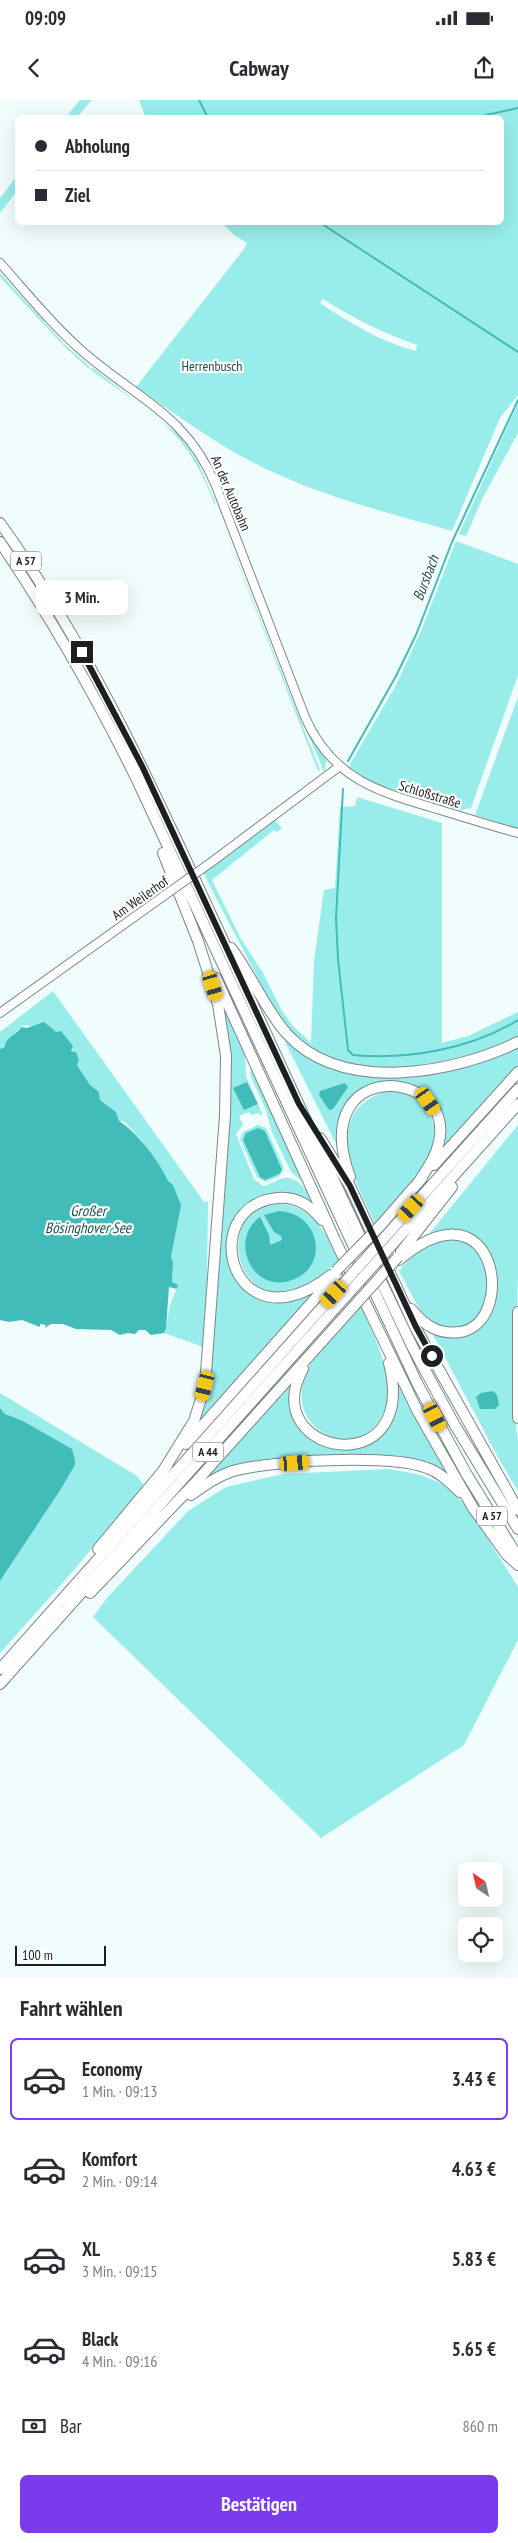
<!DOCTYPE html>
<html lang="de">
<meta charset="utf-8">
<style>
body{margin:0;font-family:"PT Sans Narrow",sans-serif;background:#f7f7f7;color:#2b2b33;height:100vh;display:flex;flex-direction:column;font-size:19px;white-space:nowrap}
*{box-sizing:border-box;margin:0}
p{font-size:16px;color:#7c7c81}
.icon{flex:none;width:28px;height:28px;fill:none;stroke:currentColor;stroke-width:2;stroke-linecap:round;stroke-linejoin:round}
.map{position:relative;height:1878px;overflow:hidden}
.sheet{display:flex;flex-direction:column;background:#fff;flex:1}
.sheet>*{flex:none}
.top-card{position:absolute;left:15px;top:15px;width:489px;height:110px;border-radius:8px;box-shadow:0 5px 20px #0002;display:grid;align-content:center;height:110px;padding:0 20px;background:#fff}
.needle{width:32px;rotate:326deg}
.controls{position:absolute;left:458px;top:1762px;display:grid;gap:10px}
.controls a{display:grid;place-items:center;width:45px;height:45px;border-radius:8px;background:#fff;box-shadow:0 5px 20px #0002;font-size:25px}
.scale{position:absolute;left:15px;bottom:12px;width:91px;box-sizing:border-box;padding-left:5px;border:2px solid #1c2020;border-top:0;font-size:14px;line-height:18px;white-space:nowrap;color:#1c2020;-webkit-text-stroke:4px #fff;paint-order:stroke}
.end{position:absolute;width:22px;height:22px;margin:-11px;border:6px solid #1c2020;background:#fff;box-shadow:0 0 0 2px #fff}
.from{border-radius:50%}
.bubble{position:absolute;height:35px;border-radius:8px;background:#fff;box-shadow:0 5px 20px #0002;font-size:16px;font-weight:700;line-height:35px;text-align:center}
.car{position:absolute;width:15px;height:30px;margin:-15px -8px;border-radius:6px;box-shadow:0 0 4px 1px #0007;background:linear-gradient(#f5c518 24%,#345 0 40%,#f5c518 0 76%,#345 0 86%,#f5c518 0)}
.top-card b{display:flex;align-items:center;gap:18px;height:48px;font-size:19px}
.top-card b+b{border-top:1px solid #e1e1e2}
.top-card i{width:12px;height:12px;background:#2b2b33}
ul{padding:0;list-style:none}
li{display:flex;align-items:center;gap:15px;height:82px;margin:0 10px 8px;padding:0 10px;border:2px solid transparent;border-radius:8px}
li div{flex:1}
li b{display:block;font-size:19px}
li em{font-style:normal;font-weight:700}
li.selected{border-color:#7c3aed}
li>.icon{width:45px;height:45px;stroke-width:1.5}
h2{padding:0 20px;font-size:22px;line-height:60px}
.pay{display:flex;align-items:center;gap:12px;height:55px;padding:0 20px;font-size:19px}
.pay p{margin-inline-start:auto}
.primary-button{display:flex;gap:10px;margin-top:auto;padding:10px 20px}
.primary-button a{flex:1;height:58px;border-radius:8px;background:#7c3aed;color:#fff;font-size:20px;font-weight:700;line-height:58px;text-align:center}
.status{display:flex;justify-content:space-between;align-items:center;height:35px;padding:0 25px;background:#fff;direction:ltr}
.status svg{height:14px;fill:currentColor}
header{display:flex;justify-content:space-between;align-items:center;height:65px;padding:0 20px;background:#fff;font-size:22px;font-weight:700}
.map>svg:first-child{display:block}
</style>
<div class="status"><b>09:09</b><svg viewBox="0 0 49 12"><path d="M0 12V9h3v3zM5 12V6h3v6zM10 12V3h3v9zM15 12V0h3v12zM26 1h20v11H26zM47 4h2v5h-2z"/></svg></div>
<header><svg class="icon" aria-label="back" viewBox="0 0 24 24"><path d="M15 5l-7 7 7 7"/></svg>Cabway<svg class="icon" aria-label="share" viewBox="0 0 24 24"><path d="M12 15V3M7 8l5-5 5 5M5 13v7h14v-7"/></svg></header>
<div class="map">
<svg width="518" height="1878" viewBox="0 0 518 1878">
<rect width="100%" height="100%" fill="#f1fdfc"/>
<path fill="#98edea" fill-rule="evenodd" d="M 80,0 L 92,0 L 77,17 L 66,17 Z
M 139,0 L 518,0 L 518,295 L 500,318 L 452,431 C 393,414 331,399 275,373 C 225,351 181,318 136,287 L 244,149 L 247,143 L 234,135 L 222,123 L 501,122 L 501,18 L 146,18 ZM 323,199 C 353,218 383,233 417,245 L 416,251 C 381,242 350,223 320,203 Z
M 17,76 L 17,91 L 0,113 L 0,98 Z
M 0,173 L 64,244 L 89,266 L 89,269 L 63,245 L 0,177 Z
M 93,268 L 180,336 L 198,362 L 216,404 L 215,405 C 207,385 198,364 185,347 C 162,315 121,293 90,269 Z
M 518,303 L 518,333 L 483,397 L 466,436 L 459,434 Z
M 216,407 L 320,670 L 318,671 Z
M 456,441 L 518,464 L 518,575 L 471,708 L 455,711 L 378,685 L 350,668 L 350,664 L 395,587 L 421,531 Z
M 518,597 L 518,729 L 475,715 Z
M 300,615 L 316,646 L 326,659 L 325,674 Z
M 357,697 L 442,723 L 442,943 L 468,936 L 518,912 L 518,937 C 459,964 350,990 297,938 C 276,917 263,888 249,861 C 234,832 218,803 204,774 L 209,767 L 275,720 L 282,728 L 277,732 L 274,730 L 212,780 L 240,837 L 263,873 L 281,909 L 292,925 L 311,943 L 314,861 L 324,790 L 335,788 L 340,707 L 355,706 Z
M 53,891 L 199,1095 L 204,1102 L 208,1101 L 206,1248 L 164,1233 L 171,1202 L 178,1186 L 172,1182 L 173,1163 L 171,1158 L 176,1126 L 168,1081 L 141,1040 L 125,1022 L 119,1021 L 116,1012 L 100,1000 L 99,992 L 90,985 L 77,965 L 79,960 L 76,952 C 66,950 64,939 56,933 C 50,929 28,924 22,926 C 19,928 7,942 5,947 L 0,949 L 0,932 Z
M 224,908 L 245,955 L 246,976 L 262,1013 L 261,1016 L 259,1013 L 251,1015 L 249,1012 L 239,1016 L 243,1025 L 236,1034 L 254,1079 L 263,1086 C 271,1085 278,1078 286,1078 C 300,1077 309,1094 314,1104 L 299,1097 L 242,1112 L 233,1170 L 275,1201 L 294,1200 L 314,1193 L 198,1323 L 220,1127 Z
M 289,940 L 311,958 L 330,967 L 415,974 L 518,944 L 518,965 L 443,1049 L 441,1017 L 400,983 C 358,978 337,1006 337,1046 L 285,942 Z
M 251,967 L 304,1083 L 291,1072 L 272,1032 L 266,1010 L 250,975 Z
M 384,992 C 399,990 415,995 425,1007 C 457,1047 400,1095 375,1123 C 354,1081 321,1013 384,992 Z
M 258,1025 L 266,1028 L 284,1068 L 280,1076 L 265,1082 L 257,1077 L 240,1039 L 243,1032 Z
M 518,1025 L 518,1176 L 514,1306 L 518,1343 L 518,1391 L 499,1359 L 399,1171 Z
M 284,1104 C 315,1109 326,1134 339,1160 C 327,1171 314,1182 298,1189 C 234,1216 210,1102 284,1104 Z
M 361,1206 C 374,1236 391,1268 388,1301 C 387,1306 384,1311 382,1315 C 360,1364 280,1333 307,1270 C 316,1251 346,1223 361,1206 Z
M 396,1280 L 446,1371 L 411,1359 L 327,1357 L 206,1378 L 290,1284 L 291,1302 L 319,1343 C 368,1365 399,1327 396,1280 Z
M 0,1293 L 137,1376 L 144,1385 L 74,1470 L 0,1553 L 0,1481 L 61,1389 L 75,1365 L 21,1320 L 5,1314 L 0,1308 Z
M 389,1369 L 421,1375 L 447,1386 L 469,1409 L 518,1487 L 518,1540 L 464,1645 L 321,1738 L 93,1517 L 107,1498 L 188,1411 L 226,1387 L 283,1374 Z"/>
<path fill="#41bcb9" d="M 44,922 L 56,932 L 61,931 L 73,946 L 71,951 L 76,952 L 79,960 L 77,965 L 90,985 L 99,992 L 100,1000 L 116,1012 L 119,1021 C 137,1033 158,1059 168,1081 L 173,1085 L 181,1105 L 171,1157 L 173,1163 L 172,1182 L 178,1185 L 177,1189 L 169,1187 L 166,1228 L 164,1233 L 151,1235 L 145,1230 L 139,1230 L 135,1234 L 128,1233 L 120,1235 L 111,1230 L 76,1229 L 63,1224 L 51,1224 L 45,1228 L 46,1225 L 40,1224 L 40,1227 L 22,1220 L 9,1222 L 0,1220 L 0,949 L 5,947 C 5,937 17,935 21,927 L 27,928 Z
M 247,982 L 258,1004 L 244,1010 L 233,988 Z
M 345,983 L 348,987 L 333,1009 L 329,1010 L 319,995 L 320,991 Z
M 258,1028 L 265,1031 L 282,1070 L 279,1074 L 265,1080 L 260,1077 L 243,1040 L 246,1033 Z
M 279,1111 C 322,1113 330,1170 289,1181 C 251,1192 229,1139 260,1117 L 269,1135 L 270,1145 L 282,1140 L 281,1136 L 274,1132 L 264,1115 Z
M 493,1291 L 497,1295 L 499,1305 L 495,1309 L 480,1309 L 476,1297 L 481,1293 Z
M 0,1308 L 5,1314 L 21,1320 L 72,1349 L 75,1360 L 75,1365 L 61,1389 L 0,1481 Z"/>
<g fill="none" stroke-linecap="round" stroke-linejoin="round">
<path stroke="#41bcb9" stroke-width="2" d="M 199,0 L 208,18
M 473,18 L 518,8
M 319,122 L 518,252
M 348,661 L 396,576 L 416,535 L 452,442 L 518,300
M 343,689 L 336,818 L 338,859 L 348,950 L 353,955 C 408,960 471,949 518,920"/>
<g stroke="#7b8686" stroke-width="10">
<path id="secondary" d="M 0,163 C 26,192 51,224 81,250 C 135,298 187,314 216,386 L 305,617 C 332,679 379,692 437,709 C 464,717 491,726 518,733
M 213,761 L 340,666
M 0,913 L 165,795"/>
</g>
<g stroke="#7b8686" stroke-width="12">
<path id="highway" d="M 0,423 C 86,543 148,677 209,810 C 277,956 343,1103 413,1248 L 453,1322 L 518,1429
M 0,442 C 52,519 97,598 138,682 L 417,1283 L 467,1375 L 518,1457
M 231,848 C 251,874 266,911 287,934 C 342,994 453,974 518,942
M 216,878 L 335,1140 L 418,1312 L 473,1408 L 507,1455 L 518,1465
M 320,1038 L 350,1086 L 415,1227 L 518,1410
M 434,1065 L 518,972
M 350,1077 C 306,957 456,967 439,1042 C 436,1057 426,1070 418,1083
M 322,1120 C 311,1106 296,1096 277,1098 C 194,1107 232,1252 331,1175
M 380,1126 L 422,1078
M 385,1137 L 518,989
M 391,1146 L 518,1004
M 401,1152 L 452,1087
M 399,1160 C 497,1077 518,1223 460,1232 C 438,1235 424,1225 411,1209
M 518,1212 L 518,1318
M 303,1269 C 255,1355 420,1386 389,1263
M 186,1344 L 337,1174
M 163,1371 L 194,1321 L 205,1286 L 225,1015 L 226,956 L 218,904 L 198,841 L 163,753
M 191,1395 C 203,1386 216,1377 230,1372 C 268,1360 390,1354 427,1368 C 440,1372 450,1383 460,1392
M 98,1449 L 167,1366
M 90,1493 L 195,1383 L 354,1206
M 0,1569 L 343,1184
M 0,1584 L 348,1194"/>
</g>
<use href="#secondary" stroke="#fff" stroke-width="8"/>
<use href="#highway" stroke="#fff" stroke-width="10"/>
<g stroke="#7b8686" stroke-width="10" stroke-linecap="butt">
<path id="secondary-bridge" d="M 165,795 L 213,761"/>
</g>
<g stroke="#7b8686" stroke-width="12" stroke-linecap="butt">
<path id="highway-bridge" d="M 336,1171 L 380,1126
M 343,1184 L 385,1137
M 348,1194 L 391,1146
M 354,1206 L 398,1157"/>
</g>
<use href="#secondary-bridge" stroke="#fff" stroke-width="8"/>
<use href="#highway-bridge" stroke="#fff" stroke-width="10"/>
</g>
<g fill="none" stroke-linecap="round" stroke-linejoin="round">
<path stroke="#1c2020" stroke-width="6" d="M 82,552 L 142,666 L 299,1004 L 350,1086 L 416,1227 L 432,1256"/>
</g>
<g text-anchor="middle" stroke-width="4.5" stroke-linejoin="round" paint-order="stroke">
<g fill="#fff" stroke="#606363" stroke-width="1">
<rect x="11" y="451.5" width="30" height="19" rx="4"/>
<rect x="193" y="1342.5" width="30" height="19" rx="4"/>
<rect x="477" y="1406.5" width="30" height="19" rx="4"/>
</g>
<g font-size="12" font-weight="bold" fill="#1c2020">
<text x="26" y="465">A 57</text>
<text x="208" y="1356">A 44</text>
<text x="492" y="1420">A 57</text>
</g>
<g font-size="14" fill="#194e4d" stroke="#fff">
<text x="212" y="271">Herrenbusch</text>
</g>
<g font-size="14" fill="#1c2020" stroke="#fff">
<text transform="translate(231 393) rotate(67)" y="5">An der Autobahn</text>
<text transform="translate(430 694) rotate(17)" y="5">Schloßstraße</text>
<text transform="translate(140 798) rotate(-35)" y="5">Am Weilerhof</text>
</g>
<g font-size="15" font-style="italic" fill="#1e5251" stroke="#fff">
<text transform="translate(426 478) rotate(-69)" y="5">Bursbach</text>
<text x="88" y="1116">Großer<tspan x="88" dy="17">Bösinghover See</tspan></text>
</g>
</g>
</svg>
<div class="controls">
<a><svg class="needle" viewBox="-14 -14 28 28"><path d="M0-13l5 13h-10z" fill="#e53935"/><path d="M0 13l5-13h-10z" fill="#7c7c81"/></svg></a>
<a><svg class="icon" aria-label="locate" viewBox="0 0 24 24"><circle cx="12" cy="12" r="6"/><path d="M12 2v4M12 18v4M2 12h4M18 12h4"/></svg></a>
</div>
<div class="scale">100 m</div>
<i class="end from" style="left:432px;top:1256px"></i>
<i class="end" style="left:82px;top:552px"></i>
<div class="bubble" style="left:36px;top:480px;width:92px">3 Min.</div>
<i class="car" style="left:213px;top:886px;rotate:163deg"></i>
<i class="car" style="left:428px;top:1001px;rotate:145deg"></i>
<i class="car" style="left:411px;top:1108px;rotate:222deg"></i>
<i class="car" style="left:334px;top:1194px;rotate:222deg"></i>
<i class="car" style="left:205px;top:1286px;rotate:194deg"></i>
<i class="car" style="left:435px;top:1317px;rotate:153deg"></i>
<i class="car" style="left:295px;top:1363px;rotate:86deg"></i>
<div class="top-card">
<b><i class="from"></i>Abholung</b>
<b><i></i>Ziel</b>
</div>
</div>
<section class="sheet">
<h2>Fahrt wählen</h2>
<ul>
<li class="selected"><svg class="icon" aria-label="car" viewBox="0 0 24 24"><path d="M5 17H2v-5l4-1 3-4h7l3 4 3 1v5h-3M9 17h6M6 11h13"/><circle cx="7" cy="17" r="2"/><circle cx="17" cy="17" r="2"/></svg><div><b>Economy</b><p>1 Min. · 09:13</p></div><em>3.43 €</em></li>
<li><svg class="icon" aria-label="car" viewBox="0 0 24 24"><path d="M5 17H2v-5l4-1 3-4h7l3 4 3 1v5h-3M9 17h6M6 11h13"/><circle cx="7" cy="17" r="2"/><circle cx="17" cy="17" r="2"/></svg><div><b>Komfort</b><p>2 Min. · 09:14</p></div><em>4.63 €</em></li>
<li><svg class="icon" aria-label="car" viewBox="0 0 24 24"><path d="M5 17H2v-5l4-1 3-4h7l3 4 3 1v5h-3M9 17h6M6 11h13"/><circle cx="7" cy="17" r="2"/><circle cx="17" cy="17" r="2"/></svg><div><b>XL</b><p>3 Min. · 09:15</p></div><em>5.83 €</em></li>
<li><svg class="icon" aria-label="car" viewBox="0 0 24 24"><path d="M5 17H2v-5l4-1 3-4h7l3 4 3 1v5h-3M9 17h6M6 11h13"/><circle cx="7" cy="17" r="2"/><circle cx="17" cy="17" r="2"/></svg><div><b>Black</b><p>4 Min. · 09:16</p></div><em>5.65 €</em></li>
</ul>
<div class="pay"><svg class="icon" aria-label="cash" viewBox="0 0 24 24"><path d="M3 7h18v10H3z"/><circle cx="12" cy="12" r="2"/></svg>Bar<p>860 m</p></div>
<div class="primary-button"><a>Bestätigen</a></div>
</section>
